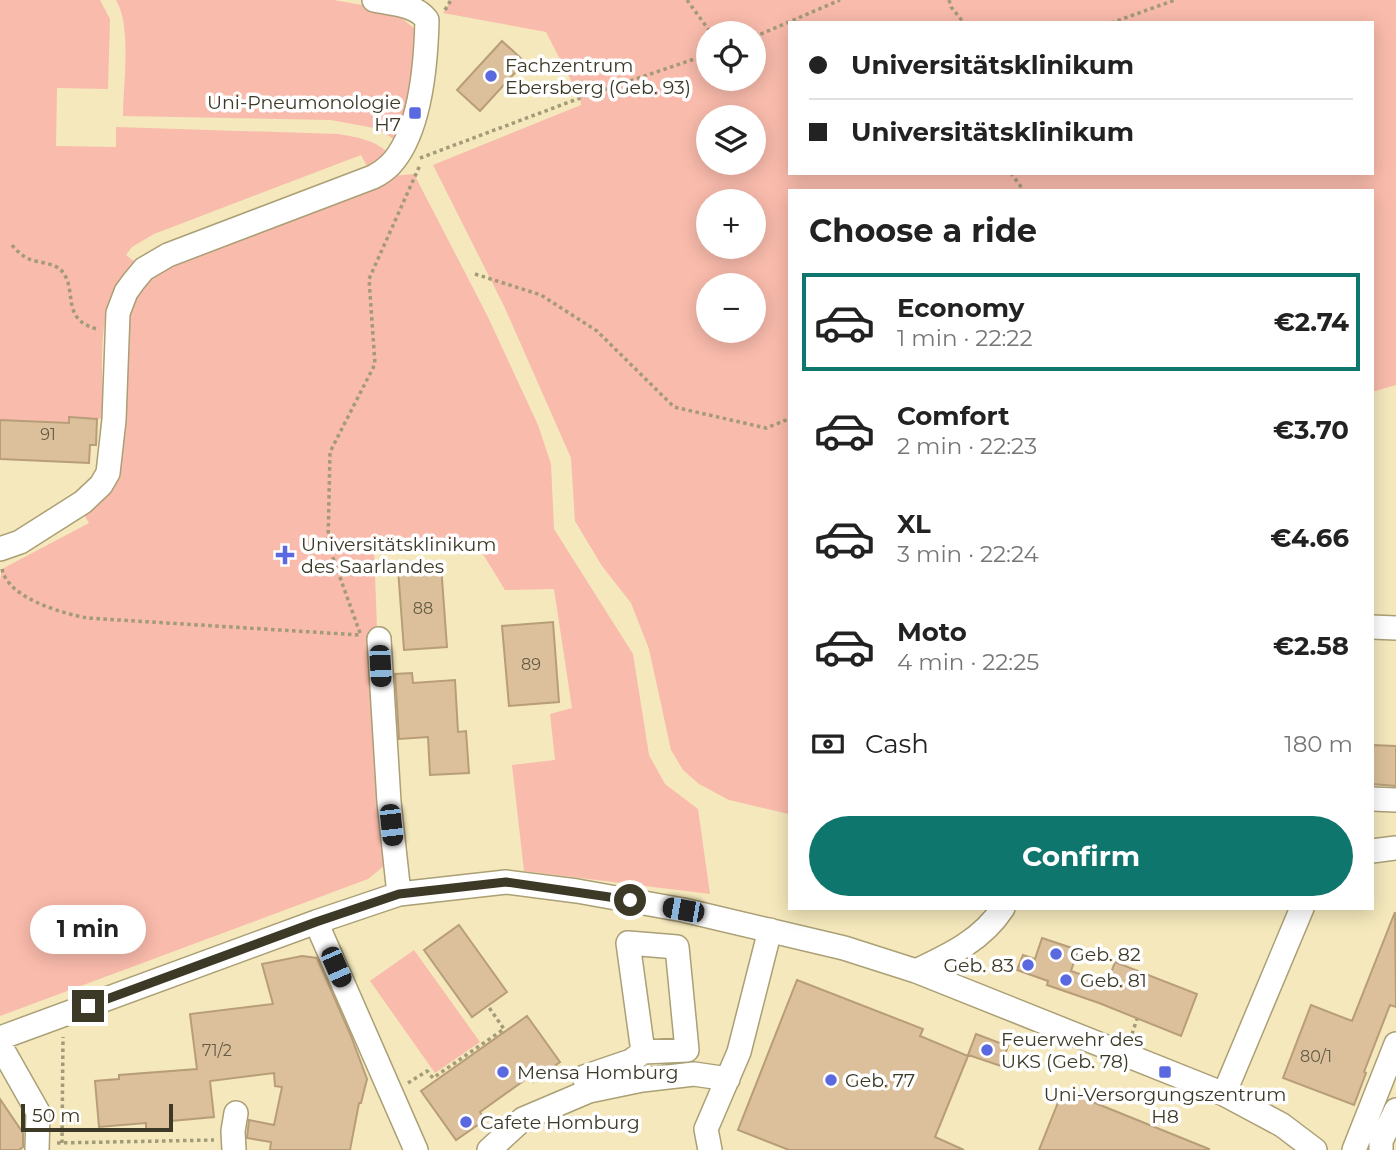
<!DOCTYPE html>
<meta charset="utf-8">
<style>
body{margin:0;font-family:Montserrat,sans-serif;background:#f6f6f6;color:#222;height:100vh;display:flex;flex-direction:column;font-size:26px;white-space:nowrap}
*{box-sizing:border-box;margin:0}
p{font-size:23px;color:#767676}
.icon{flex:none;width:38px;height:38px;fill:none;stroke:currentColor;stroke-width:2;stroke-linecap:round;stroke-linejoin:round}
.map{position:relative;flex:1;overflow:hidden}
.panel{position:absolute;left:788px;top:189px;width:586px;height:721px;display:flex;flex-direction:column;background:#fff;border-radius:0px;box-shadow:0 4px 18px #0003}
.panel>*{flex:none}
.hud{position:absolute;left:788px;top:21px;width:586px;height:154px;border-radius:0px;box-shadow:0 4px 18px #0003;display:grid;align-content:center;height:154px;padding:0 21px;background:#fff}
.tools{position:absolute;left:696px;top:21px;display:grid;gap:14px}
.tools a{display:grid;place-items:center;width:70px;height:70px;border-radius:50%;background:#fff;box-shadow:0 4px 18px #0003;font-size:35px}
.scale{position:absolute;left:21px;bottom:18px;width:152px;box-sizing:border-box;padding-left:7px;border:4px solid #3d3927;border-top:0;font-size:19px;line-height:24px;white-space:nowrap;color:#3d3927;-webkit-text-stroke:5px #fff;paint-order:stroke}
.end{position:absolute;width:32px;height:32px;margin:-16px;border:9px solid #3d3927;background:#fff;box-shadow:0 0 0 4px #fff}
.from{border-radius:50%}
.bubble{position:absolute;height:49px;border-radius:24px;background:#fff;box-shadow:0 4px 18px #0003;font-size:23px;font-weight:700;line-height:49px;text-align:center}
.car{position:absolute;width:21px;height:42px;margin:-21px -10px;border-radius:9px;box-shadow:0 0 5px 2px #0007;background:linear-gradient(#222 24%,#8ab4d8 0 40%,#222 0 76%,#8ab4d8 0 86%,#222 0)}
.hud b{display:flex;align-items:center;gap:24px;height:66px;font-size:26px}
.hud b+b{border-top:2px solid #e0e0e0}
.hud i{width:18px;height:18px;background:#222}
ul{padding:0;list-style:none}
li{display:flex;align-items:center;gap:21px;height:98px;margin:0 14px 10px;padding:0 7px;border:4px solid transparent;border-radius:0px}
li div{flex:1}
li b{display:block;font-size:26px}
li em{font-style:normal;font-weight:700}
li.on{border-color:#0f766e}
li>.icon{width:63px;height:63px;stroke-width:1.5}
h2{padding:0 21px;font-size:32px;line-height:84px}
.pay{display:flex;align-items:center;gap:18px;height:77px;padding:0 21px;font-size:26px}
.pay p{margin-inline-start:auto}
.cta{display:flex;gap:14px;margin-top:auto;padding:14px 21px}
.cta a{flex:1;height:80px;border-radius:42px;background:#0f766e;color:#fff;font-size:28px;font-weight:700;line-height:80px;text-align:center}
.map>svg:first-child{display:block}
</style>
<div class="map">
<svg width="1396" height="1150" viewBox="0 0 1396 1150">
<rect width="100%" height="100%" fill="#f4e8bc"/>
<path fill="#f9bbac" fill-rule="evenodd" d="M 0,0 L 100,0 L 110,19 L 108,89 L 57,88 L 56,146 L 116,147 L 116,127 L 339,134 C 356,137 375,140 387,152 L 369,170 L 361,155 L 154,234 L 132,247 L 126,255 L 135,262 C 130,267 124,273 120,279 C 96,312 103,379 103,419 L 70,417 L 69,423 L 0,420 Z
M 116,0 L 334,0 L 378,8 L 398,15 L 415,29 L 417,43 L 414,68 L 401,132 L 396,140 L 374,128 L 331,120 L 123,116 C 123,85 132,26 116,0 Z
M 451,0 L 1396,0 L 1396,385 L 1372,392 L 1372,191 L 789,191 L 789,814 L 729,800 L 699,784 L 683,770 L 671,750 L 649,649 L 631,603 L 602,566 L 575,521 L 571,458 L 504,306 L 433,165 L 581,105 L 580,98 L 546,32 L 443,13 ZM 789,23 L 1372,23 L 1372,173 L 789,173 ZM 709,33 L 754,33 L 754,79 L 709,79 ZM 709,117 L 754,117 L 754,163 L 709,163 ZM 709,201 L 754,201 L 754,247 L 709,247 ZM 709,285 L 754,285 L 754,331 L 709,331 Z
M 414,174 L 487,315 L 538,425 L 551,464 L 554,529 L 633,654 L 649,755 L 665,784 L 698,809 L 710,894 L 524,871 L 512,765 L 555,760 L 550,714 L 572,708 L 554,589 L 505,590 L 478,546 L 374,549 L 385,836 L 384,866 L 368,879 L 0,1016 L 0,581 L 2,569 L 89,523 L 83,513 L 107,497 L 116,479 L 126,329 L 131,308 L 135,296 L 156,274 L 177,260 L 391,176 Z
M 414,950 L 480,1042 L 435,1073 L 370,981 Z"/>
<path fill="#dcc09b" stroke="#b89d79" stroke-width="2" d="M 502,41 L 525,62 L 480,111 L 457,90 Z
M 69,417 L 97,419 L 96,445 L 90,445 L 89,463 L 0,459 L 0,420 L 69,423 Z
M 441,565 L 447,647 L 404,650 L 398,569 Z
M 553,622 L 559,702 L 509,706 L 502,626 Z
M 412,673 L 413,683 L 455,680 L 458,732 L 466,731 L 469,773 L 430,775 L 428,737 L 399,739 L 395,674 Z
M 1372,745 L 1396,746 L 1396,786 L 1372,784 Z
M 1395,912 L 1396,1007 L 1390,1005 L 1364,1072 L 1366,1073 L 1354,1105 L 1283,1078 L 1311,1005 L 1352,1021 Z
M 459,925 L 507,992 L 472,1017 L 424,950 Z
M 1042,938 L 1078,950 L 1071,971 L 1107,984 L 1115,962 L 1197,994 L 1181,1036 L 1099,1003 L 1047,985 L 1048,981 L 1017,970 L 1023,955 L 1035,959 Z
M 302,956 L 317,958 L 351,1036 L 367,1079 L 361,1103 L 359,1103 L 350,1150 L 270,1150 L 271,1142 L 247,1138 L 249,1120 L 274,1125 L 282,1087 L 275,1086 L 274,1073 L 210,1081 L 214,1117 L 171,1121 L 172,1129 L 146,1131 L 146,1123 L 99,1127 L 95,1081 L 119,1079 L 119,1075 L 197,1069 L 190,1014 L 273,1004 L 262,964 Z
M 797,980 L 923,1029 L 920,1036 L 968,1056 L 935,1137 L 964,1150 L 789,1150 L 738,1130 Z
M 527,1016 L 560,1062 L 533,1082 L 529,1077 L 480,1112 L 485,1120 L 456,1140 L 421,1091 Z
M 976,1034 L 1008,1046 L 1001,1066 L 968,1055 Z
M 1063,1090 L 1209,1149 L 1209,1150 L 1039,1150 Z
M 0,1099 L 23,1133 L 23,1147 L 19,1150 L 0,1150 Z"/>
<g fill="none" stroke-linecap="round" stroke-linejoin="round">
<g stroke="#ab9f75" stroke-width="26">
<path id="minor" d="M 0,549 L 20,542 L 83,502 L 101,485 L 108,473 L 114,420 L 118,313 L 126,292 L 134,281 L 144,269 L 168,255 L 373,177 C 379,174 385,170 390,165 C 421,133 426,62 427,20 C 415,4 393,4 374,0
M 1372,627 L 1396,628
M 379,639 L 389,802 L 399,894
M 1372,799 L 1396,800
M 1372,851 L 1396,848
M 316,922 L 416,1150
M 916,971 C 950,955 982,940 1003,908
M 0,1038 L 316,922 L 399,894 L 506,882 L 577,891 L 683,910 L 844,948 L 916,971 L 1224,1094 L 1282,1125 L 1315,1150
M 0,1045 L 38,1112 L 37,1150
M 589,1091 L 584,1077 L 631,1061 L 643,1052 L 628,943 L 677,947 L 687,1050 L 643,1052
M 1224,1094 L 1302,908
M 234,1150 L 233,1131 L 236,1113
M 489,1150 L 523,1119 L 589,1091 L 642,1080 L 694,1074 L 728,1079
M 710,1150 L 706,1129 L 739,1052 L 770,930
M 1354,1150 L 1396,1044
M 1381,1150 L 1381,1141 L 1396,1110"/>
</g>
<path stroke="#a29a79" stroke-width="3.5" stroke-dasharray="3.5 3.5" stroke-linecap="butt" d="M 687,0 L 711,33
M 949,0 L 951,7 L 964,23
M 445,10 L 451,0
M 1111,23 L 1175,0
M 754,37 L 840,0
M 420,158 L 580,98 L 709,54
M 1011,173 L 1024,191
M 12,245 C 17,251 22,256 29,259 C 39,263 54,263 61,270 C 79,290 59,319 97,329
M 475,274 L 541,295 L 597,331 L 674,407 L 766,428 L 789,419
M 2,569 C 8,598 61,613 87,618 L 360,635
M 360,633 L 328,544 L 330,452 L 375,364 L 369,279 L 420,165
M 1132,1034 L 1137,1019
M 408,1083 L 427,1071 L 433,1078 L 504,1029 L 488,1006
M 57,1143 L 214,1140
M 62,1143 L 63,1037"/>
<use href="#minor" stroke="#fff" stroke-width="23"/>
</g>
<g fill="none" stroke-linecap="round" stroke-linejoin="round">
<path stroke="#3d3927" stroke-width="9" d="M 88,1006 L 316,922 L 399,894 L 506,882 L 630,900"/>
</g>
<g fill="#5b69e0" stroke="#fff" stroke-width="2.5">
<circle cx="491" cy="76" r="7"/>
<rect x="408" y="106" width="14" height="14" rx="3.5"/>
<path d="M281.5 544.5h7v7h7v7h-7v7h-7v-7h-7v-7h7z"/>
<circle cx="1056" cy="954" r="7"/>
<circle cx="1028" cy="965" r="7"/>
<circle cx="1066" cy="980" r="7"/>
<circle cx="987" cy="1050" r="7"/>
<circle cx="503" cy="1072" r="7"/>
<rect x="1158" y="1065" width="14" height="14" rx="3.5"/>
<circle cx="831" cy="1080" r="7"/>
<circle cx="466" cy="1122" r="7"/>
</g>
<g text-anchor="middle" stroke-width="7" stroke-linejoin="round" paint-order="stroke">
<g font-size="16" fill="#655b44">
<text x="48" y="440">91</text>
<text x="423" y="614">88</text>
<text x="531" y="670">89</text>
<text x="217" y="1056">71/2</text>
<text x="1316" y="1062">80/1</text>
</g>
<g font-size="19" fill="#3d3927" stroke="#fff" text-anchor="start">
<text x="505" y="72">Fachzentrum<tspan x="505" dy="22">Ebersberg (Geb. 93)</tspan></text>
<text x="401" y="109" text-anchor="end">Uni-Pneumonologie<tspan x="401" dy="22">H7</tspan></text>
<text x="301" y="551">Universitätsklinikum<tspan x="301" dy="22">des Saarlandes</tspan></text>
<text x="1070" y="961">Geb. 82</text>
<text x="1014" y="972" text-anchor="end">Geb. 83</text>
<text x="1080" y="987">Geb. 81</text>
<text x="1001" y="1046">Feuerwehr des<tspan x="1001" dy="22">UKS (Geb. 78)</tspan></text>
<text x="517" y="1079">Mensa Homburg</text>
<text x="845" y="1087">Geb. 77</text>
<text x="1165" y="1101" text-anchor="middle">Uni-Versorgungszentrum<tspan x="1165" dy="22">H8</tspan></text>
<text x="480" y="1129">Cafete Homburg</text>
</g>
</g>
</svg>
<div class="tools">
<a><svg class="icon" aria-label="locate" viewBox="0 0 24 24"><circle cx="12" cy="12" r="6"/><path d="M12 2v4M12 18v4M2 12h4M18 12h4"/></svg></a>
<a><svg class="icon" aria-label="layers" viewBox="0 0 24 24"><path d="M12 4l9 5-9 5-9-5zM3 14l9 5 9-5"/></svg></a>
<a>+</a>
<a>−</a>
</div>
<div class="scale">50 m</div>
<i class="end from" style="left:630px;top:900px"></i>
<i class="end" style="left:88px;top:1006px"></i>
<div class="bubble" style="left:30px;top:905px;width:116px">1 min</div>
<i class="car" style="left:380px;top:666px;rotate:177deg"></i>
<i class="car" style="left:391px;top:825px;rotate:174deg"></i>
<i class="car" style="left:683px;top:910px;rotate:280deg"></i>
<i class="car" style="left:336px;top:967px;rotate:156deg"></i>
<div class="hud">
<b><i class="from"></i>Universitätsklinikum</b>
<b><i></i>Universitätsklinikum</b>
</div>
<section class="panel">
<h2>Choose a ride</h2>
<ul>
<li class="on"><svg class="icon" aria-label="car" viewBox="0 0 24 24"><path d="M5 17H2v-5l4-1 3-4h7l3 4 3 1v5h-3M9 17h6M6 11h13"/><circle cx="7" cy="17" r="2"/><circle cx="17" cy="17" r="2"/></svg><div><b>Economy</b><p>1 min · 22:22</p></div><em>€2.74</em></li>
<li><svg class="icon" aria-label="car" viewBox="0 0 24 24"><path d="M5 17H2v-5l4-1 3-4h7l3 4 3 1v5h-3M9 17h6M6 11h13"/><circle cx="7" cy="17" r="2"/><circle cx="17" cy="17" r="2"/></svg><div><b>Comfort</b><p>2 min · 22:23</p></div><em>€3.70</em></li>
<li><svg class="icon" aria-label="car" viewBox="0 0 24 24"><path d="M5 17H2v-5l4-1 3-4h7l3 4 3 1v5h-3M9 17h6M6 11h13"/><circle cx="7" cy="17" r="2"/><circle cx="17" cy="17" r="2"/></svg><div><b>XL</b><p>3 min · 22:24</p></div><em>€4.66</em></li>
<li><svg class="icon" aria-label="car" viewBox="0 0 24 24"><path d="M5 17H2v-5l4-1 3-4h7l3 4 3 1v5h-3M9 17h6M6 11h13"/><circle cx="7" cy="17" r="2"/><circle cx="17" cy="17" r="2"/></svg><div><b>Moto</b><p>4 min · 22:25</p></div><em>€2.58</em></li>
</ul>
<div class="pay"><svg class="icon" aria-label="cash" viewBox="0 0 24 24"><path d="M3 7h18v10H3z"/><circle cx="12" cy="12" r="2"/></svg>Cash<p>180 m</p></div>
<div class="cta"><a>Confirm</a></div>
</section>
</div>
